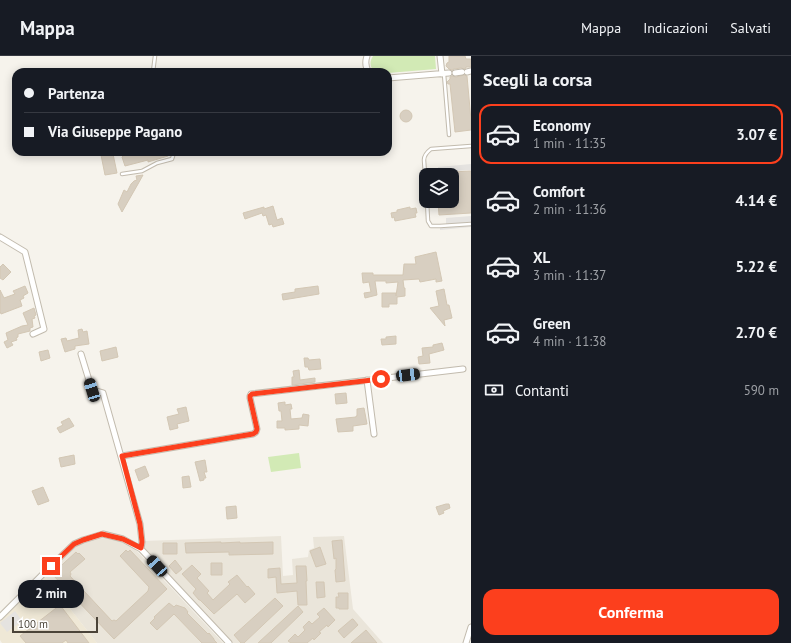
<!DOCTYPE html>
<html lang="it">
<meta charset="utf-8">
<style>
body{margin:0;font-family:"PT Sans",sans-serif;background:#242831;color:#f1f3f6;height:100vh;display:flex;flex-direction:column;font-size:15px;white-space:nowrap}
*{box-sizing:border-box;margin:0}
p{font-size:13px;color:#9ea1a6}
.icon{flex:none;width:22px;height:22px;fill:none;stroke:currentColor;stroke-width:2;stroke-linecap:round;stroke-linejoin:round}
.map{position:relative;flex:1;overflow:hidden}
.drawer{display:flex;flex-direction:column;background:#171b24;width:320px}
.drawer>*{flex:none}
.hud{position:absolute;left:12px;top:12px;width:380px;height:88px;border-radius:12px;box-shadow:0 2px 10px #0003;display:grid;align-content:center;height:88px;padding:0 12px;background:#171b24}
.tools{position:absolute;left:419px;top:112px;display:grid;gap:8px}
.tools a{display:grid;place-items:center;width:40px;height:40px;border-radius:8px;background:#171b24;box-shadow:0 2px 10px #0003;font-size:20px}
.scale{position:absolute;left:12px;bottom:10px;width:86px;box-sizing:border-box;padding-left:4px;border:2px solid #4b4439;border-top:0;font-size:11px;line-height:14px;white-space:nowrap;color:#4b4439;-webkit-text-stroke:3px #fff;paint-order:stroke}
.end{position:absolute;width:18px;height:18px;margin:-9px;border:5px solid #fc3f1d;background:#fff;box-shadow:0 0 0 2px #fff}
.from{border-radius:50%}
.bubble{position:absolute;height:28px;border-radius:12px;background:#171b24;box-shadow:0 2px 10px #0003;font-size:13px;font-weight:700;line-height:28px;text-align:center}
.car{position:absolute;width:12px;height:24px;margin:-12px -6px;border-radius:5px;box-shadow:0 0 3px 1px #0007;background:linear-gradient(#222 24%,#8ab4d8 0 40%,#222 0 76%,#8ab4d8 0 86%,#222 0)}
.hud b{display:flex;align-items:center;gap:14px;height:38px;font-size:15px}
.hud b+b{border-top:1px solid #363941}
.hud i{width:10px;height:10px;background:#f1f3f6}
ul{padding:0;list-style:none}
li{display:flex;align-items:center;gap:12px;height:60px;margin:0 8px 6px;padding:0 4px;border:2px solid transparent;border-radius:12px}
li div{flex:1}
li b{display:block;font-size:15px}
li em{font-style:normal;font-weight:700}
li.current{border-color:#fc3f1d}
li>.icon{width:36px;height:36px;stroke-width:1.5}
h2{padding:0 12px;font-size:18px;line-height:48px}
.pay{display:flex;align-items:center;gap:10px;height:44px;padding:0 12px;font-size:15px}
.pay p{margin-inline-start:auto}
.button{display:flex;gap:8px;margin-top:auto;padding:8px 12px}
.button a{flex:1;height:46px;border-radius:12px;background:#fc3f1d;color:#fff;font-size:16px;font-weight:700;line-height:46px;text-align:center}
header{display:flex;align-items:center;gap:24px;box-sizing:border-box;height:56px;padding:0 20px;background:#171b24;border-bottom:1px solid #363941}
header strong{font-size:19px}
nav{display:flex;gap:22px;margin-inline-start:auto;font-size:14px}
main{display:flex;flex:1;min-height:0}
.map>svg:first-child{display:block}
</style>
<header>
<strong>Mappa</strong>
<nav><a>Mappa</a><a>Indicazioni</a><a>Salvati</a></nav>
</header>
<main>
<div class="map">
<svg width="471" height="587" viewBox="0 0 471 587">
<rect width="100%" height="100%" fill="#f6f3ec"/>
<path fill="#eae5da" d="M 281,480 L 283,520 L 293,519 L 292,503 L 308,501 L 309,494 L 314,492 L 313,481 L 344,480 L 353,553 L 383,587 L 233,587 L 198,551 L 145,492 L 143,485 Z
M 104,482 L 113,483 L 124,487 L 134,492 L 223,587 L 97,587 L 45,521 L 76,491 L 84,486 L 96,483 Z"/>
<path fill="#efe8d6" d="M 45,521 L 97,587 L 2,587 L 0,584 L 0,564 Z"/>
<path fill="#d2eab5" d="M 373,0 L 435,0 L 436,13 L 388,17 L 388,16 L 375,16 C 370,12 369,6 373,0 Z
M 299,397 L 301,412 L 271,416 L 268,401 Z"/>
<path fill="#e5e3e0" d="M 471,108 L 471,114 L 438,116 L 438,111 Z
M 471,160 L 471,171 L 440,174 L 440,168 L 446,168 L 446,162 Z
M 15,555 L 22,565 L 7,576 L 0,567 Z"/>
<path fill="#d8cfc1" stroke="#d3c7b4" d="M 449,0 L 465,0 L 466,3 L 471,3 L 471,11 L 466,11 L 466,12 L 464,13 L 461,12 L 454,13 L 452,14 L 449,13 L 446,10 L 447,7 L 449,6 Z
M 464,19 L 467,20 L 471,64 L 471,74 L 455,76 L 450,28 L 448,28 L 447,26 L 450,23 L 450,21 L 452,20 L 456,21 Z
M400 60a6 6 0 1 1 12 0a6 6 0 1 1-12 0Z
M 137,96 L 167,96 L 168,100 L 148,106 L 148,104 L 125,110 L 122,101 L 123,100 L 127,98 L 128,99 Z
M 107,98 L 107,99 L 113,98 L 117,117 L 105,119 L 101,99 Z
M 471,115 L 471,157 L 439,159 L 438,145 L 452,145 L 452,116 Z
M 143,119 L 138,128 L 122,156 L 118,148 L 124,134 L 127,136 L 131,128 L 134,125 L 137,124 L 136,120 Z
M 273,150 L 277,164 L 282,162 L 284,168 L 273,171 L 272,168 L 269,169 L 266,159 L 263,160 L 262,157 L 245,163 L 243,157 L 264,151 L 264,153 Z
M 410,151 L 410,153 L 416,152 L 417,157 L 415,157 L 416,161 L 395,165 L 394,161 L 392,162 L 391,157 L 397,156 L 397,154 Z
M 436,196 L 442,225 L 436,226 L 436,223 L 420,226 L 419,223 L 403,224 L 404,232 L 405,232 L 405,240 L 397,241 L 397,248 L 389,248 L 389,251 L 382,251 L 382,237 L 396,237 L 396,240 L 398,226 L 386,227 L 386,225 L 375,225 L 377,239 L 365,242 L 364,237 L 371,236 L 369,226 L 363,227 L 362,217 L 373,217 L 373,219 L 403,219 L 404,208 L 416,208 L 415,201 Z
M 3,208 L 11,216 L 3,224 L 0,222 L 0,211 Z
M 25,230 L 28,237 L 23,240 L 24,242 L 20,244 L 22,250 L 1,258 L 0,255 L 0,234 L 4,242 L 15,238 L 13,235 Z
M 318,230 L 319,238 L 283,244 L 282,238 L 295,236 L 295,233 Z
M 444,233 L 447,249 L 449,249 L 452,262 L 444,264 L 445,270 L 430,252 L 439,250 L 436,235 Z
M 34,252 L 36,259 L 34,260 L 35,262 L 32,263 L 33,271 L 30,272 L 30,275 L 18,278 L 18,281 L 16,282 L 17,284 L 11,286 L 13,289 L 7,292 L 4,286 L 8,284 L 6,277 L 22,270 L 28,269 L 23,257 Z
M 82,273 L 83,276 L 87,275 L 89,288 L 75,290 L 75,293 L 65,296 L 61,283 L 66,282 L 67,285 L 79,282 L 78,274 Z
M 396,280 L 396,288 L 382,289 L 381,283 L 386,283 L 386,281 Z
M 442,287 L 444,294 L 429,298 L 430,307 L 419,308 L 418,301 L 423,300 L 422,292 L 433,291 L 433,289 Z
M 116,291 L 118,301 L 102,305 L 100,295 Z
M 48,294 L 50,302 L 41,305 L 39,296 Z
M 304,302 L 308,302 L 309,304 L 320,303 L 321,313 L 309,314 L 308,311 L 305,311 Z
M 299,314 L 300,324 L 315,322 L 315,326 L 292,329 L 292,321 L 294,321 L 293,315 Z
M 346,337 L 347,347 L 336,348 L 335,338 Z
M 285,346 L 285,349 L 291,348 L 292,353 L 290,353 L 291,363 L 302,362 L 303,358 L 309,359 L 308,370 L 299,369 L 299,373 L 285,374 L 285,372 L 277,372 L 277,365 L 282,365 L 281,355 L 279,355 L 278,347 Z
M 186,351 L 189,365 L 177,368 L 178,372 L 170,374 L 167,361 L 179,358 L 177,353 Z
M 364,352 L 367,368 L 353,370 L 353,375 L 338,376 L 336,363 L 356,361 L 356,360 L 357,360 L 357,353 Z
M 69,362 L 74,370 L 60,377 L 57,372 L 63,369 L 61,366 Z
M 74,399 L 75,408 L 61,411 L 59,402 Z
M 205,404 L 207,416 L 204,416 L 206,422 L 204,422 L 204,424 L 200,425 L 195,406 Z
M 145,410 L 149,420 L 139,425 L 135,414 Z
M 189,420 L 191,431 L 183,432 L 182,421 Z
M 43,431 L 49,445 L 38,449 L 32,435 Z
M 446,448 L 449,448 L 450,452 L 443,455 L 444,457 L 439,459 L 436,451 Z
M 236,450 L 237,462 L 227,463 L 226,451 Z
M 342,484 L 345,525 L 336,526 L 335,514 L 336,513 L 336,502 L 334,503 L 332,485 Z
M 221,486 L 221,487 L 240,486 L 240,487 L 273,486 L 273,498 L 229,499 L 229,496 L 186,497 L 185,487 Z
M 163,487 L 177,487 L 177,498 L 163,498 Z
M 320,491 L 326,508 L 316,511 L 310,495 Z
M 126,494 L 128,496 L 130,494 L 167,533 L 114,583 L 52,518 L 76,496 L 78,498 L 79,497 L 85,503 L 70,516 L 71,518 L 70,520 L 112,565 L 114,564 L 116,565 L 148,535 L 149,531 L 120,500 Z
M 175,504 L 182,513 L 176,518 L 169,510 Z
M 211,507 L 222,507 L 222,519 L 211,519 Z
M 192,509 L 201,518 L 197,522 L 209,535 L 207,537 L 213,544 L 230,528 L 228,526 L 237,519 L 247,531 L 248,530 L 255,538 L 245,547 L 237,538 L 214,558 L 200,544 L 199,544 L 193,537 L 196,533 L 182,518 Z
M 296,510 L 306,510 L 307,525 L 306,525 L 307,549 L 298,549 L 297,535 L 277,537 L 276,521 L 268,522 L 268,513 L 280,512 L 281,528 L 297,527 Z
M 316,526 L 324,526 L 325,541 L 317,542 Z
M 338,537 L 348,537 L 348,553 L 339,553 L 339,552 L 336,552 L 336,541 L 339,541 Z
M 275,542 L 283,550 L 244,587 L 241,587 L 234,579 Z
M 169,547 L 174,551 L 176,549 L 185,552 L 188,556 L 187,557 L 208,578 L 209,577 L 214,583 L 214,584 L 217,587 L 202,587 L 174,558 L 157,574 L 150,567 L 155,562 L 154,561 Z
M 60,549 L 89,587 L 68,587 L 66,584 L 62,587 L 26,587 L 20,580 Z
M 298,550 L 303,556 L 271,587 L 258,587 Z
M 324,552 L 335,564 L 328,571 L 327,569 L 319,576 L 321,577 L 314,584 L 313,582 L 307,587 L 291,587 L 288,585 L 295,578 L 298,581 L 305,574 L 303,571 L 309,565 L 312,568 L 320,561 L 317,558 Z
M 352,563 L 353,563 L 358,569 L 344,582 L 338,575 Z
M 366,574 L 377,587 L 351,587 Z"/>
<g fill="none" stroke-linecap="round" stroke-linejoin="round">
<g stroke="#c2bbae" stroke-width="4.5">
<path id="lane" d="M 153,16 L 155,0
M 444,18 L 449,79
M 122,118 L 142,115 L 157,107 L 172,103 L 173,100 L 172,96
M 426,133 L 424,104 C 424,99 427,96 431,93 L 471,90
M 427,145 L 428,165 L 431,170 L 440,170 L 471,168"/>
</g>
<g stroke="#c2bbae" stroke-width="7">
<path id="street" d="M 367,0 C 365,6 365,11 369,16
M 440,0 L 442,18
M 467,16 L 471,15
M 455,17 L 462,16
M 388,22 L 449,17
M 0,181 L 25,196 L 44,273 L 33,278
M 81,298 L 92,334 L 103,337 L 140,468 L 142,486 L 141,493
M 367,324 L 374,378
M 122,400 L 253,378 L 256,376 L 257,373 L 250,342 L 250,340 L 251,338 L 463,313
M 0,561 L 51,510 L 74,488 L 83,484 L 103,478 L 123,483 L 141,493 L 229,587
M 466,587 L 471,571"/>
</g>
<use href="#lane" stroke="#fff" stroke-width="2.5"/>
<use href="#street" stroke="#fff" stroke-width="5"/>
</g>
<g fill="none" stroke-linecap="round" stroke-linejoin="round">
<path stroke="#fc3f1d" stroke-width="5" d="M 51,510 L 74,488 L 83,484 L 102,478 L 123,483 L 141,492 L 142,486 L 140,468 L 122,400 L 253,378 L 256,376 L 257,373 L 250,342 L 250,340 L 252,338 L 381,323"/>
</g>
</svg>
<div class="tools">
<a><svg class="icon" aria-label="layers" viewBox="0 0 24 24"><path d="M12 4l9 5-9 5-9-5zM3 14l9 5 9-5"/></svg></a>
</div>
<div class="scale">100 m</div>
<i class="end from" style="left:381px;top:323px"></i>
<i class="end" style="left:51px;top:510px"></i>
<div class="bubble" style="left:18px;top:524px;width:66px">2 min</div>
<i class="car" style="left:408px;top:319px;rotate:83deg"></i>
<i class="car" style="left:92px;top:334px;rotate:343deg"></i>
<i class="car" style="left:157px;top:510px;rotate:318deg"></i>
<div class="hud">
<b><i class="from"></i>Partenza</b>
<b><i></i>Via Giuseppe Pagano</b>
</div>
</div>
<section class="drawer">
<h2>Scegli la corsa</h2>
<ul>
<li class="current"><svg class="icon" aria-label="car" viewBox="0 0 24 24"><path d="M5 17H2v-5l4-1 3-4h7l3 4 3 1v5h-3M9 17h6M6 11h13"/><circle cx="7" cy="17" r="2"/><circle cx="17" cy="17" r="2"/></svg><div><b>Economy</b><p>1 min · 11:35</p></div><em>3.07 €</em></li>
<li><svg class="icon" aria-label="car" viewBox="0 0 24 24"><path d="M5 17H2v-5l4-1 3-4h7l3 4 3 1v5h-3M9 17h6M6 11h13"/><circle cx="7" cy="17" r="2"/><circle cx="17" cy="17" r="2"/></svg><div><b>Comfort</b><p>2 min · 11:36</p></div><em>4.14 €</em></li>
<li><svg class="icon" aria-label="car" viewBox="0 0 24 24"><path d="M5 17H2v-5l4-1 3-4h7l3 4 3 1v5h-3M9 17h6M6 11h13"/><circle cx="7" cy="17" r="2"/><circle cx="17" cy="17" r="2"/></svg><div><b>XL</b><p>3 min · 11:37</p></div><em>5.22 €</em></li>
<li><svg class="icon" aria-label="car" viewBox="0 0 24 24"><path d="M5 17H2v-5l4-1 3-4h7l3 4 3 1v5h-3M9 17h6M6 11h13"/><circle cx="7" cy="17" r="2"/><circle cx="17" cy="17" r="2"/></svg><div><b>Green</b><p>4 min · 11:38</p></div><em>2.70 €</em></li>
</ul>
<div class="pay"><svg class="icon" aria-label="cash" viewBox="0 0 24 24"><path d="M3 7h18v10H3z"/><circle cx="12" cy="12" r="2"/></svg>Contanti<p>590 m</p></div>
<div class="button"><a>Conferma</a></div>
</section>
</main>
